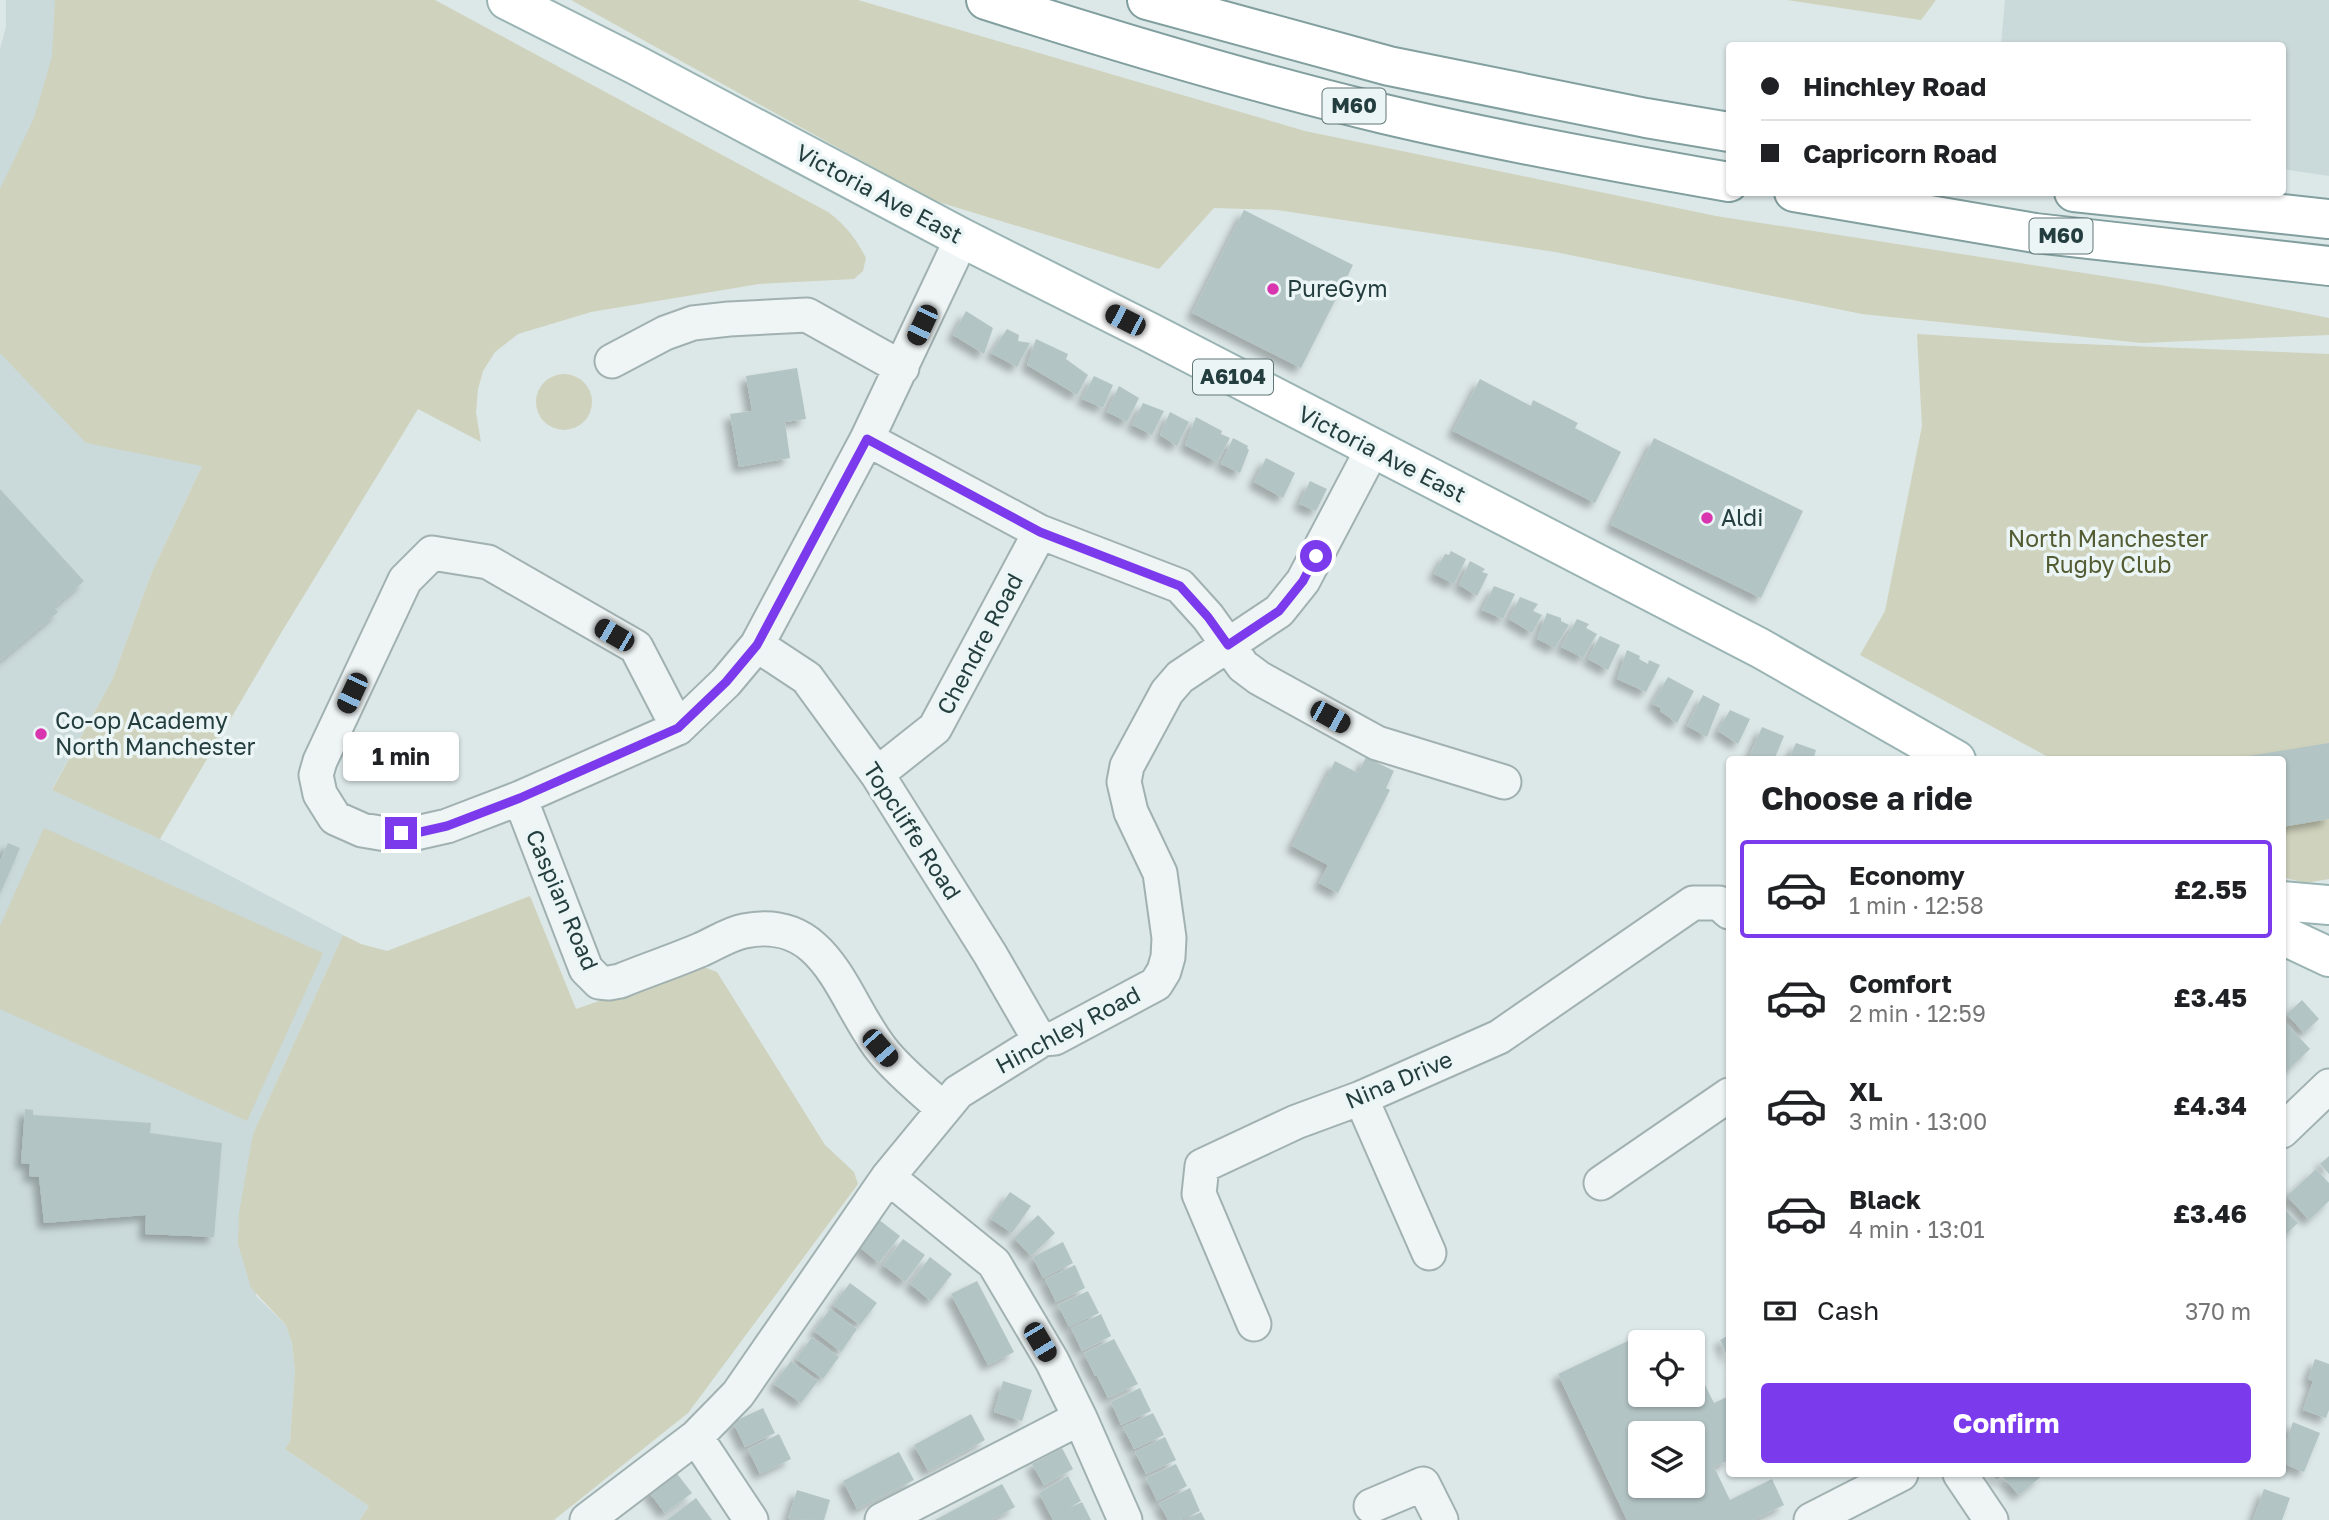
<!DOCTYPE html>
<meta charset="utf-8">
<style>
body{margin:0;font-family:"Golos Text",sans-serif;background:#f2f2f2;color:#202124;height:100vh;display:flex;flex-direction:column;font-size:26px;white-space:nowrap}
*{box-sizing:border-box;margin:0}
p{font-size:23px;color:#757577}
.icon{flex:none;width:38px;height:38px;fill:none;stroke:currentColor;stroke-width:2;stroke-linecap:round;stroke-linejoin:round}
.map{position:relative;flex:1;overflow:hidden}
.drawer{position:absolute;left:1726px;top:756px;width:560px;height:721px;display:flex;flex-direction:column;background:#fff;border-radius:7px;box-shadow:0 2px 5px #0004}
.drawer>*{flex:none}
.top-card{position:absolute;left:1726px;top:42px;width:560px;height:154px;border-radius:7px;box-shadow:0 2px 5px #0004;display:grid;align-content:center;height:154px;padding:0 35px;background:#fff}
.tools{position:absolute;left:1628px;top:1330px;display:grid;gap:14px}
.tools a{display:grid;place-items:center;width:77px;height:77px;border-radius:7px;background:#fff;box-shadow:0 2px 5px #0004;font-size:35px}
.end{position:absolute;width:32px;height:32px;margin:-16px;border:9px solid #7c3aed;background:#fff;box-shadow:0 0 0 4px #fff}
.from{border-radius:50%}
.bubble{position:absolute;height:49px;border-radius:7px;background:#fff;box-shadow:0 2px 5px #0004;font-size:23px;font-weight:700;line-height:49px;text-align:center}
.car{position:absolute;width:21px;height:42px;margin:-21px -10px;border-radius:9px;box-shadow:0 0 5px 2px #0007;background:linear-gradient(#222 24%,#8ab4d8 0 40%,#222 0 76%,#8ab4d8 0 86%,#222 0)}
.top-card b{display:flex;align-items:center;gap:24px;height:66px;font-size:26px}
.top-card b+b{border-top:2px solid #e0e0e0}
.top-card i{width:18px;height:18px;background:#202124}
ul{padding:0;list-style:none}
li{display:flex;align-items:center;gap:21px;height:98px;margin:0 14px 10px;padding:0 21px;border:4px solid transparent;border-radius:7px}
li div{flex:1}
li b{display:block;font-size:26px}
li em{font-style:normal;font-weight:700}
li.current{border-color:#7c3aed}
li>.icon{width:63px;height:63px;stroke-width:1.5}
h2{padding:0 35px;font-size:32px;line-height:84px}
.pay{display:flex;align-items:center;gap:18px;height:77px;padding:0 35px;font-size:26px}
.pay p{margin-inline-start:auto}
.cta{display:flex;gap:14px;margin-top:auto;padding:14px 35px}
.cta a{flex:1;height:80px;border-radius:7px;background:#7c3aed;color:#fff;font-size:28px;font-weight:700;line-height:80px;text-align:center}
.map>svg:first-child{display:block}
</style>
<div class="map">
<svg width="2329" height="1520" viewBox="0 0 2329 1520">
<defs>
<filter id="shadow"><feDropShadow dx="-6" dy="6" stdDeviation="3.5" flood-color="#0004"/></filter>
</defs>
<rect width="100%" height="100%" fill="#dce7e7"/>
<path fill="#cad9da" d="M 6,0 L 324,0 L 208,453 L 152,572 L 113,678 L 52,789 L 160,839 L 343,935 L 253,1134 L 256,1296 L 286,1325 L 292,1343 L 295,1370 L 290,1441 L 285,1449 L 369,1506 L 360,1520 L 0,1520 L 0,49 L 6,27 Z
M 2005,0 L 2329,0 L 2329,176 L 2282,169 L 2282,46 L 2001,45 Z"/>
<path fill="#cfd2bc" d="M 55,0 L 435,0 L 828,212 C 846,225 856,239 866,258 L 863,271 L 854,279 L 759,284 L 591,312 L 518,334 L 495,352 L 483,371 L 478,389 L 476,413 L 481,442 L 418,409 L 281,633 L 160,839 L 52,790 L 113,678 L 152,572 L 202,466 L 86,443 L 0,353 L 0,189 L 34,118 L 52,57 Z
M 571,0 L 858,0 L 1305,131 L 1716,216 L 2161,285 L 2329,318 L 2329,335 L 2142,343 L 1862,314 L 1555,252 L 1277,210 L 1214,208 L 1159,269 L 932,200 Z
M 1787,0 L 1936,0 L 1921,20 Z
M 1917,334 L 2057,343 L 2329,354 L 2329,879 L 2305,883 L 2282,877 L 2282,760 L 2052,759 L 1860,655 L 1885,611 L 1922,426 Z
M536 402a28 28 0 1 1 56 0a28 28 0 1 1-56 0Z
M 44,828 L 323,953 L 247,1121 L 0,1009 L 0,926 Z
M 530,896 L 576,1009 L 701,966 L 717,972 L 825,1145 L 854,1172 L 858,1184 L 688,1413 L 554,1520 L 360,1520 L 369,1506 L 285,1449 L 290,1441 L 295,1370 L 292,1343 L 286,1325 L 251,1288 L 238,1244 L 239,1213 L 253,1134 L 343,935 L 361,944 L 387,951 Z"/>
<path fill="#b3c4c5" fill-rule="evenodd" filter="url(#shadow)" d="M 1244,210 L 1353,265 L 1301,368 L 1192,313 Z
M 966,311 L 993,328 L 984,354 L 953,335 Z
M 1007,329 L 1019,335 L 1018,341 L 1030,343 L 1017,367 L 991,353 Z
M 1036,339 L 1068,354 L 1066,359 L 1088,375 L 1077,395 L 1027,365 Z
M 797,368 L 806,419 L 785,422 L 790,458 L 739,467 L 730,414 L 752,411 L 746,376 Z
M 1094,376 L 1113,385 L 1103,408 L 1082,399 Z
M 1480,379 L 1531,406 L 1533,400 L 1578,423 L 1575,428 L 1621,452 L 1595,503 L 1453,431 Z
M 1119,386 L 1139,398 L 1127,422 L 1107,412 Z
M 1143,403 L 1164,411 L 1152,435 L 1132,425 Z
M 1170,412 L 1189,422 L 1177,446 L 1160,435 Z
M 1196,417 L 1222,431 L 1221,434 L 1230,438 L 1217,462 L 1185,445 Z
M 1233,438 L 1248,446 L 1247,448 L 1249,450 L 1240,473 L 1221,464 Z
M 1654,438 L 1803,511 L 1761,598 L 1611,525 Z
M 1266,458 L 1295,473 L 1283,498 L 1254,482 Z
M 1310,481 L 1327,489 L 1316,511 L 1299,504 Z
M 0,489 L 84,581 L 54,607 L 58,612 L 0,661 Z
M 1451,551 L 1466,559 L 1454,584 L 1434,574 L 1445,554 L 1449,555 Z
M 1470,561 L 1485,569 L 1482,572 L 1488,574 L 1477,596 L 1459,585 Z
M 1494,586 L 1515,594 L 1503,619 L 1482,610 Z
M 1520,597 L 1538,604 L 1533,611 L 1542,615 L 1532,633 L 1509,619 Z
M 1547,613 L 1561,618 L 1561,621 L 1569,625 L 1555,648 L 1537,639 Z
M 1577,619 L 1589,624 L 1586,628 L 1597,634 L 1583,658 L 1561,647 Z
M 1600,636 L 1620,645 L 1608,670 L 1588,659 Z
M 1627,650 L 1640,656 L 1639,659 L 1648,664 L 1649,660 L 1660,665 L 1646,692 L 1617,679 Z
M 1668,677 L 1694,691 L 1677,723 L 1660,711 L 1661,708 L 1652,704 Z
M 1703,695 L 1720,704 L 1707,737 L 1687,726 Z
M 1730,710 L 1750,719 L 1738,744 L 1718,731 Z
M 1762,727 L 1784,736 L 1774,760 L 1749,757 Z
M 1796,743 L 1816,750 L 1813,760 L 1788,760 Z
M 2329,743 L 2329,819 L 2282,827 L 2282,760 L 2242,760 L 2242,757 Z
M 1366,757 L 1394,771 L 1386,788 L 1390,790 L 1338,893 L 1319,883 L 1328,865 L 1292,846 L 1335,761 L 1358,773 Z
M 8,843 L 20,848 L 0,894 L 0,860 Z
M 2302,1000 L 2319,1019 L 2304,1033 L 2287,1014 Z
M 2286,1023 L 2310,1049 L 2288,1070 L 2282,1064 L 2282,1026 Z
M 25,1109 L 33,1110 L 33,1115 L 151,1123 L 150,1133 L 222,1143 L 214,1237 L 145,1234 L 146,1215 L 44,1223 L 39,1177 L 29,1176 L 30,1164 L 21,1163 Z
M 2329,1156 L 2329,1174 L 2320,1164 Z
M 2316,1169 L 2329,1183 L 2329,1201 L 2309,1220 L 2287,1196 Z
M 1010,1192 L 1031,1206 L 1012,1233 L 991,1219 Z
M 2282,1207 L 2298,1223 L 2282,1238 Z
M 1038,1215 L 1055,1233 L 1031,1256 L 1014,1238 Z
M 878,1219 L 900,1236 L 879,1263 L 858,1246 Z
M 903,1239 L 925,1255 L 905,1282 L 883,1265 Z
M 1063,1242 L 1073,1263 L 1043,1278 L 1033,1257 Z
M 930,1257 L 952,1274 L 931,1301 L 910,1284 Z
M 1075,1265 L 1085,1288 L 1056,1302 L 1045,1279 Z
M 977,1281 L 1014,1352 L 988,1365 L 951,1294 Z
M 850,1283 L 877,1303 L 860,1325 L 833,1305 Z
M 1088,1291 L 1099,1313 L 1069,1327 L 1058,1305 Z
M 830,1309 L 857,1329 L 841,1352 L 814,1331 Z
M 1101,1314 L 1111,1336 L 1082,1351 L 1071,1328 Z
M 1649,1331 L 1655,1342 L 1640,1342 L 1640,1395 L 1692,1395 L 1692,1371 L 1697,1369 L 1714,1403 L 1729,1396 L 1729,1460 L 1714,1467 L 1730,1500 L 1772,1479 L 1784,1505 L 1753,1520 L 1627,1520 L 1558,1374 ZM 1640,1433 L 1692,1433 L 1692,1486 L 1640,1486 Z
M 1729,1335 L 1729,1360 L 1720,1340 Z
M 812,1337 L 839,1357 L 823,1379 L 796,1359 Z
M 1114,1339 L 1138,1384 L 1108,1398 L 1097,1376 L 1104,1371 L 1095,1376 L 1084,1353 Z
M 2315,1359 L 2329,1364 L 2329,1410 L 2326,1418 L 2303,1410 L 2313,1381 L 2308,1379 Z
M 791,1361 L 818,1381 L 801,1403 L 774,1384 Z
M 1003,1381 L 1032,1390 L 1022,1421 L 994,1412 Z
M 1140,1388 L 1151,1411 L 1121,1425 L 1111,1402 Z
M 763,1408 L 775,1433 L 745,1447 L 733,1422 Z
M 1153,1413 L 1164,1435 L 1134,1449 L 1123,1427 Z
M 971,1414 L 985,1440 L 928,1471 L 914,1445 Z
M 2293,1422 L 2320,1433 L 2304,1472 L 2282,1463 L 2282,1440 L 2286,1442 Z
M 779,1434 L 791,1459 L 760,1474 L 748,1449 Z
M 1165,1437 L 1176,1460 L 1146,1474 L 1135,1452 Z
M 1062,1448 L 1073,1469 L 1044,1485 L 1032,1464 Z
M 899,1452 L 914,1480 L 857,1509 L 843,1481 Z
M 1176,1464 L 1187,1486 L 1157,1501 L 1146,1478 Z
M 675,1471 L 692,1493 L 665,1513 L 648,1491 Z
M 1991,1474 L 2044,1474 L 2019,1495 L 2002,1476 L 1997,1480 Z
M 1068,1476 L 1081,1501 L 1065,1510 L 1082,1502 L 1091,1520 L 1053,1520 L 1039,1493 Z
M 1002,1484 L 1015,1507 L 999,1516 L 991,1520 L 935,1520 Z
M 1190,1488 L 1200,1511 L 1181,1520 L 1168,1520 L 1159,1503 Z
M 2264,1489 L 2290,1498 L 2282,1520 L 2253,1520 Z
M 797,1490 L 830,1500 L 824,1520 L 788,1519 Z
M 696,1498 L 712,1520 L 667,1520 Z
M 1201,1512 L 1205,1520 L 1185,1520 Z"/>
<g fill="none" stroke-linecap="round" stroke-linejoin="round">
<g stroke="#a1b1b1" stroke-width="37">
<path id="minor" d="M 612,361 L 665,333 L 693,323 L 729,319 L 807,315 L 902,368
M 867,439 L 1040,532 L 1180,586 L 1208,617 L 1243,666 L 1259,678 L 1377,743 L 1504,782
M 757,645 L 807,678 L 877,774 L 990,954 L 1035,1032 L 1043,1039
M 678,728 L 636,647 L 488,562 L 432,553 L 405,580 L 320,761 L 316,775 L 320,794 L 335,818 L 362,830 L 386,834 L 416,833 L 447,826 L 520,798 L 678,728 L 726,682 L 757,645 L 867,439 L 962,238
M 877,774 L 935,728 L 1040,532
M 520,798 L 586,969 L 599,982 L 609,983 L 620,981 C 647,970 674,961 700,950 C 714,944 729,934 744,931 C 828,914 842,1000 882,1050 C 900,1073 922,1089 943,1109
M 1361,1098 L 1429,1253
M 2282,1131 L 2329,1086
M 888,1177 L 994,1263 L 1052,1361 L 1080,1418 L 1125,1520
M 1601,1183 L 1729,1095
M 1254,1324 L 1199,1194 L 1202,1166 L 1296,1122 L 1361,1098 L 1499,1037 L 1693,903 L 1719,903 L 1729,912
M 696,1437 L 751,1520
M 1960,1474 L 1991,1520
M 1371,1506 L 1423,1484 L 1441,1520
M 587,1520 L 696,1437 L 738,1394 L 888,1177 L 958,1092 L 1043,1039 L 1055,1038 L 1156,984 L 1164,971 L 1168,957 L 1169,938 L 1160,873 L 1131,812 L 1124,782 L 1127,766 L 1167,692 L 1180,677 L 1279,611 L 1303,581 L 1372,450
M 882,1520 L 1080,1418
M 1811,1520 L 1901,1474"/>
</g>
<g stroke="#9ab4b4" stroke-width="42">
<path id="major" d="M 507,0 L 636,65 L 962,238 L 1149,332 L 1760,648 L 1956,760
M 2282,901 L 2329,905
M 2282,935 L 2329,957"/>
</g>
<g stroke="#829f9f" stroke-width="42">
<path id="highway" d="M 986,0 C 1117,42 1250,82 1384,114 C 1498,141 1614,162 1729,182
M 1147,0 L 1389,66 L 1646,118 L 1729,132
M 1794,192 L 2035,233 L 2329,266
M 2074,192 L 2329,219"/>
</g>
<use href="#minor" stroke="#eff5f5" stroke-width="33"/>
<use href="#major" stroke="#fff" stroke-width="38"/>
<use href="#highway" stroke="#fff" stroke-width="38"/>
</g>
<g fill="none" stroke-linecap="round" stroke-linejoin="round">
<path stroke="#7c3aed" stroke-width="9" d="M 401,833 L 416,833 L 447,826 L 520,798 L 678,728 L 726,682 L 757,645 L 867,439 L 1040,532 L 1180,586 L 1208,617 L 1228,645 L 1279,611 L 1303,581 L 1316,556"/>
</g>
<g fill="#d835ae" stroke="#ebf5f5" stroke-width="2.5">
<circle cx="1273" cy="289" r="7"/>
<circle cx="1707" cy="518" r="7"/>
<circle cx="41" cy="734" r="7"/>
</g>
<g text-anchor="middle" stroke-width="7" stroke-linejoin="round" paint-order="stroke">
<g fill="#ebf5f5" stroke="#607576" stroke-width="2">
<rect x="1322.5" y="88.5" width="63" height="35" rx="5"/>
<rect x="2029.5" y="218.5" width="63" height="35" rx="5"/>
<rect x="1193" y="359.5" width="80" height="35" rx="5"/>
</g>
<g font-size="21" font-weight="bold" fill="#243e3f">
<text x="1354" y="113">M60</text>
<text x="2061" y="243">M60</text>
<text x="1233" y="384">A6104</text>
</g>
<g font-size="23" fill="#243e3f" stroke="#ebf5f5">
<text transform="translate(879 194) rotate(28)" y="8">Victoria Ave East</text>
<text transform="translate(1382 454) rotate(27)" y="8">Victoria Ave East</text>
<text transform="translate(980 644) rotate(-62)" y="8">Chendre Road</text>
<text transform="translate(912 831) rotate(57)" y="8">Topcliffe Road</text>
<text transform="translate(562 900) rotate(67)" y="8">Caspian Road</text>
<text transform="translate(1068 1030) rotate(-28)" y="8">Hinchley Road</text>
<text transform="translate(1399 1080) rotate(-23)" y="8">Nina Drive</text>
</g>
<g font-size="23" fill="#243e3f" stroke="#ebf5f5" text-anchor="start">
<text x="1287" y="297">PureGym</text>
<text x="1721" y="526">Aldi</text>
<text x="55" y="729">Co-op Academy<tspan x="55" dy="26">North Manchester</tspan></text>
</g>
<g font-size="23" fill="#525b31" stroke="#ebf5f5">
<text x="2108" y="547">North Manchester<tspan x="2108" dy="26">Rugby Club</tspan></text>
</g>
</g>
</svg>
<div class="tools">
<a><svg class="icon" aria-label="locate" viewBox="0 0 24 24"><circle cx="12" cy="12" r="6"/><path d="M12 2v4M12 18v4M2 12h4M18 12h4"/></svg></a>
<a><svg class="icon" aria-label="layers" viewBox="0 0 24 24"><path d="M12 4l9 5-9 5-9-5zM3 14l9 5 9-5"/></svg></a>
</div>
<i class="end from" style="left:1316px;top:556px"></i>
<i class="end" style="left:401px;top:833px"></i>
<div class="bubble" style="left:343px;top:732px;width:116px">1 min</div>
<i class="car" style="left:1125px;top:320px;rotate:297deg"></i>
<i class="car" style="left:922px;top:325px;rotate:205deg"></i>
<i class="car" style="left:614px;top:635px;rotate:300deg"></i>
<i class="car" style="left:352px;top:693px;rotate:205deg"></i>
<i class="car" style="left:1330px;top:717px;rotate:119deg"></i>
<i class="car" style="left:880px;top:1048px;rotate:139deg"></i>
<i class="car" style="left:1040px;top:1342px;rotate:149deg"></i>
<div class="top-card">
<b><i class="from"></i>Hinchley Road</b>
<b><i></i>Capricorn Road</b>
</div>
<section class="drawer">
<h2>Choose a ride</h2>
<ul>
<li class="current"><svg class="icon" aria-label="car" viewBox="0 0 24 24"><path d="M5 17H2v-5l4-1 3-4h7l3 4 3 1v5h-3M9 17h6M6 11h13"/><circle cx="7" cy="17" r="2"/><circle cx="17" cy="17" r="2"/></svg><div><b>Economy</b><p>1 min · 12:58</p></div><em>£2.55</em></li>
<li><svg class="icon" aria-label="car" viewBox="0 0 24 24"><path d="M5 17H2v-5l4-1 3-4h7l3 4 3 1v5h-3M9 17h6M6 11h13"/><circle cx="7" cy="17" r="2"/><circle cx="17" cy="17" r="2"/></svg><div><b>Comfort</b><p>2 min · 12:59</p></div><em>£3.45</em></li>
<li><svg class="icon" aria-label="car" viewBox="0 0 24 24"><path d="M5 17H2v-5l4-1 3-4h7l3 4 3 1v5h-3M9 17h6M6 11h13"/><circle cx="7" cy="17" r="2"/><circle cx="17" cy="17" r="2"/></svg><div><b>XL</b><p>3 min · 13:00</p></div><em>£4.34</em></li>
<li><svg class="icon" aria-label="car" viewBox="0 0 24 24"><path d="M5 17H2v-5l4-1 3-4h7l3 4 3 1v5h-3M9 17h6M6 11h13"/><circle cx="7" cy="17" r="2"/><circle cx="17" cy="17" r="2"/></svg><div><b>Black</b><p>4 min · 13:01</p></div><em>£3.46</em></li>
</ul>
<div class="pay"><svg class="icon" aria-label="cash" viewBox="0 0 24 24"><path d="M3 7h18v10H3z"/><circle cx="12" cy="12" r="2"/></svg>Cash<p>370 m</p></div>
<div class="cta"><a>Confirm</a></div>
</section>
</div>
